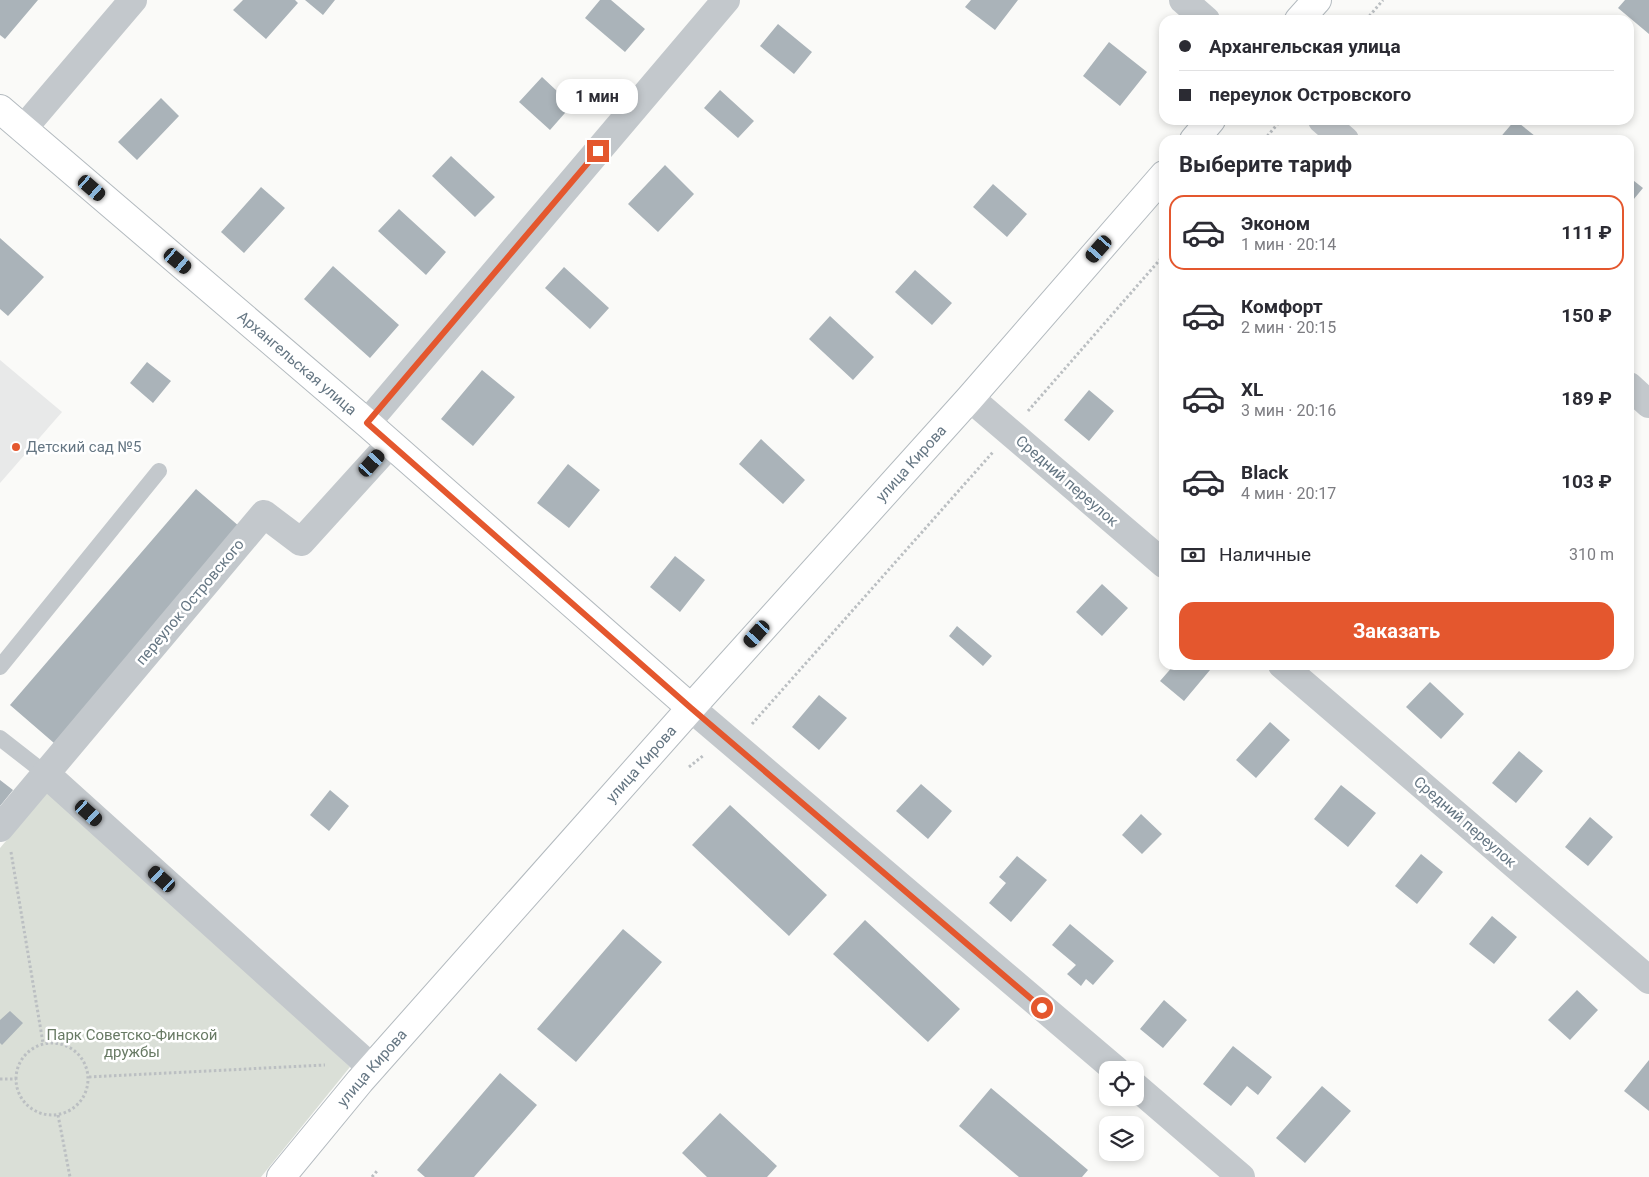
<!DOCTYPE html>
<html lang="ru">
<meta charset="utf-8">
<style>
body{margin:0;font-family:Roboto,sans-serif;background:#f2f2f3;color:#2b2b33;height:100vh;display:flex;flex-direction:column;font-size:19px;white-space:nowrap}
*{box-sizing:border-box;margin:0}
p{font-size:16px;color:#7c7c81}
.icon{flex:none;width:28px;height:28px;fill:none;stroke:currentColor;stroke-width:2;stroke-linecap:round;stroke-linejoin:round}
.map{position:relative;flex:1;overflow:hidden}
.details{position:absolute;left:1159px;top:135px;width:475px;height:535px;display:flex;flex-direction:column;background:#fff;border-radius:15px;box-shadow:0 2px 8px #0003}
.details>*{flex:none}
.top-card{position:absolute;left:1159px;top:15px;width:475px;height:110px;border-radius:15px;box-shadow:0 2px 8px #0003;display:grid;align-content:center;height:110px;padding:0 20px;background:#fff}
.tools{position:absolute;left:1099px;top:1061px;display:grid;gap:10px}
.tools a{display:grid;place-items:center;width:45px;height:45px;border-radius:10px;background:#fff;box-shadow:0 2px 8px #0003;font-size:25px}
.end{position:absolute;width:22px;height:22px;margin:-11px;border:6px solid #e4572e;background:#fff;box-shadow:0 0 0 2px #fff}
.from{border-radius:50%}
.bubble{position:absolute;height:35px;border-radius:15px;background:#fff;box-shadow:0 2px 8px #0003;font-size:16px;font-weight:700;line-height:35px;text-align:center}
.car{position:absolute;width:15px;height:30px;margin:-15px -8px;border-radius:6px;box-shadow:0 0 4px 1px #0007;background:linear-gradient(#222 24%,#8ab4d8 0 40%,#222 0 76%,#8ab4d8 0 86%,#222 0)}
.top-card b{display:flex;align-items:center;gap:18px;height:48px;font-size:19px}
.top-card b+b{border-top:1px solid #e1e1e2}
.top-card i{width:12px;height:12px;background:#2b2b33}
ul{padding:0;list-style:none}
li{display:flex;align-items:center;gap:15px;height:75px;margin:0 10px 8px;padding:0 10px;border:2px solid transparent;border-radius:15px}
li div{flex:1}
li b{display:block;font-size:19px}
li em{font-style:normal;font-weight:700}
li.selected{border-color:#e4572e}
li>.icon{width:45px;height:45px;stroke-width:1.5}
h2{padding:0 20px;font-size:22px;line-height:60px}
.pay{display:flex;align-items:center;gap:12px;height:55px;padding:0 20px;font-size:19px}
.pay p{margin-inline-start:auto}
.button{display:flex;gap:10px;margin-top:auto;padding:10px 20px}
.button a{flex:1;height:58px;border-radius:15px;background:#e4572e;color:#fff;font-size:20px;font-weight:700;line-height:58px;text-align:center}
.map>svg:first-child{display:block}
</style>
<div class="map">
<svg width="1649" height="1177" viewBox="0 0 1649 1177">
<rect width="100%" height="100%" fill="#fafaf8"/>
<path fill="#e8e9e9" d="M 0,360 L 62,412 L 0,483 Z"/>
<path fill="#dadfd7" d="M 51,788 L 350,1067 L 261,1177 L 0,1177 L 0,848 Z"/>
<path fill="#aab3b9" d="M 0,0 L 38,0 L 5,39 L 0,35 Z
M 243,0 L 295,0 L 298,3 L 266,39 L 233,10 Z
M 305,0 L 335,0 L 323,15 Z
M 600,0 L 611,0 L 645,29 L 625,52 L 585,18 Z
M 971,0 L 1018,0 L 995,30 L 965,7 Z
M 1625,0 L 1649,0 L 1649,34 L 1618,8 Z
M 778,24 L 812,52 L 794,74 L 760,46 Z
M 1109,42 L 1147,72 L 1120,106 L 1083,76 Z
M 542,77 L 572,105 L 550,130 L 519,102 Z
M 720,90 L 754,121 L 738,138 L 704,108 Z
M 161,98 L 179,116 L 137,160 L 118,142 Z
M 1515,120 L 1540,140 L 1498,140 Z
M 451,156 L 495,197 L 475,217 L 432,176 Z
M 665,165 L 694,194 L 658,232 L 628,204 Z
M 1629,177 L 1643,188 L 1629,205 Z
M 993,184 L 1027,214 L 1007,237 L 973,207 Z
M 261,187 L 285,208 L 244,253 L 221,232 Z
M 399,209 L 446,252 L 426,275 L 378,231 Z
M 0,238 L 44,277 L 8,316 L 0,309 Z
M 333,266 L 399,325 L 370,358 L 304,299 Z
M 564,267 L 609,308 L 590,329 L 545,288 Z
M 915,270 L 952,303 L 932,325 L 895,292 Z
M 830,316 L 874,357 L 853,380 L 809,339 Z
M 147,362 L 171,381 L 153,403 L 130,383 Z
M 482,370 L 515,397 L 473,446 L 441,419 Z
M 1089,390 L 1114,411 L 1089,441 L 1064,420 Z
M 761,439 L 805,480 L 783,504 L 739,464 Z
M 568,464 L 600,490 L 569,528 L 537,503 Z
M 196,489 L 240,527 L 54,743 L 10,705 Z
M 675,556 L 705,580 L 680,612 L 650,587 Z
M 1102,584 L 1128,608 L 1102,636 L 1076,612 Z
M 957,626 L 992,656 L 983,666 L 949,636 Z
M 1174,665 L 1204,665 L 1210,670 L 1184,701 L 1160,681 Z
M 1430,682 L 1464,714 L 1441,739 L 1406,707 Z
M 819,695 L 847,718 L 819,750 L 792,727 Z
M 1270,722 L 1290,740 L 1256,778 L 1236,760 Z
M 1519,751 L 1543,771 L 1516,803 L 1492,783 Z
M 0,780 L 13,790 L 0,806 Z
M 921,784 L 952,811 L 928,839 L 896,811 Z
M 1341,785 L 1376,813 L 1348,847 L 1314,819 Z
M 330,790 L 349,806 L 329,831 L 310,815 Z
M 730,805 L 827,895 L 789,936 L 692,845 Z
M 1141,814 L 1162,834 L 1142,854 L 1122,835 Z
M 1590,817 L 1613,837 L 1588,866 L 1565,847 Z
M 1421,854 L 1443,872 L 1417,904 L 1395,886 Z
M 1017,856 L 1047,880 L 1011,922 L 989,903 L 1006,883 L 999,877 Z
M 1492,916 L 1517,937 L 1494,964 L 1469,944 Z
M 865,920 L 960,1009 L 928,1042 L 833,954 Z
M 1070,924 L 1114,961 L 1093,985 L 1086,979 L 1081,986 L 1067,974 L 1076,965 L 1052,945 Z
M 623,929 L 662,962 L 576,1062 L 537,1029 Z
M 1577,990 L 1598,1010 L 1570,1040 L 1548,1020 Z
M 1164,1000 L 1187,1020 L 1163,1048 L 1140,1029 Z
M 10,1011 L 23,1023 L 2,1045 L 0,1043 L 0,1020 Z
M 1233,1046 L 1272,1077 L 1258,1095 L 1247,1086 L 1231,1106 L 1203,1084 Z
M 1649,1060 L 1649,1111 L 1624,1091 Z
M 500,1073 L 537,1105 L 474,1177 L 425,1177 L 417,1170 Z
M 1322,1086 L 1351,1111 L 1305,1163 L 1276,1138 Z
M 991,1088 L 1088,1170 L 1082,1177 L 1019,1177 L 959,1126 Z
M 720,1113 L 777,1166 L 767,1177 L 707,1177 L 682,1153 Z"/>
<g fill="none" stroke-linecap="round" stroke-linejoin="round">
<g stroke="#b3babf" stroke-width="30">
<g id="secondary">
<path d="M 1299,20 L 1317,0"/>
<path id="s1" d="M 0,109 L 367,423 L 691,708"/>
<path d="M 1194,140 L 1211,120"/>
<path id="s2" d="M 281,1177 L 360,1081 L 691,708 L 970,398 L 1164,175"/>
</g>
</g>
<path stroke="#bbbfc2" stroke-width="3" stroke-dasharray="2.5 2.5" stroke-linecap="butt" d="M 1366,20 L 1383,0
M 1264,140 L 1281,120
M 1028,411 L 1164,255
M 752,724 L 993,452
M 689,767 L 704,755
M 11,852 L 43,1043
M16 1079a36 36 0 1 1 72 0a36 36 0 1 1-72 0Z
M 89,1077 L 325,1065
M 0,1079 L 16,1079
M 58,1115 L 70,1177
M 372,1177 L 377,1171"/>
<path stroke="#c3c8cc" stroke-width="16" d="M 0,667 L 159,471
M 0,738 L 46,774"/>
<path stroke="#c3c8cc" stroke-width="28" d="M 1183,0 L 1206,20
M 1322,120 L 1345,140
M 23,129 L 133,0
M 1629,386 L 1649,404
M 970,398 L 1164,564
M 367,423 L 726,0
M 1282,665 L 1649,980
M 691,708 L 1116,1070
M 46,774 L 372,1068
M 0,828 L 264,514 L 301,542 L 390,444
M 1135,1086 L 1241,1177"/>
<use href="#secondary" stroke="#fff" stroke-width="28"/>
</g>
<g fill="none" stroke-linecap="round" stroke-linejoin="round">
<path stroke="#e4572e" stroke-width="6" d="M 598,151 L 367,423 L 691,708 L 1042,1008"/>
</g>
<circle fill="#e4572e" stroke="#fff" stroke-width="2" cx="16" cy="447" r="5"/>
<g text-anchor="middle" stroke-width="5" stroke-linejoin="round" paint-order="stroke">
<g font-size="15" fill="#657683" stroke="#fff">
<text dy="5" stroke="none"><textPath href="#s1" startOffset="391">Архангельская улица</textPath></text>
<text dy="5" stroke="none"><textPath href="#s2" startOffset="952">улица Кирова</textPath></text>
<text transform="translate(1067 481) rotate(41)" y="5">Средний переулок</text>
<text transform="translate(190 602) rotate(-50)" y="5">переулок Островского</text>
<text dy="5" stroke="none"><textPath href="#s2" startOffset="548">улица Кирова</textPath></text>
<text transform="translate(1465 822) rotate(41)" y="5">Средний переулок</text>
<text dy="5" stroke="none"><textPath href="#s2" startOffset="142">улица Кирова</textPath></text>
</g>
<g font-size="15" fill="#657683" stroke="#fff" text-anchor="start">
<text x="26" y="452">Детский сад №5</text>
</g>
<g font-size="15" fill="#687a64" stroke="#fff">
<text x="132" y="1040">Парк Советско-Финской<tspan x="132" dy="17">дружбы</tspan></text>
</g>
</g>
</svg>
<div class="tools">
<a><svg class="icon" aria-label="locate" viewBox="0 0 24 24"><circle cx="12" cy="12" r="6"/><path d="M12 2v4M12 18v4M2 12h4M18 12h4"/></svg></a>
<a><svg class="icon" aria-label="layers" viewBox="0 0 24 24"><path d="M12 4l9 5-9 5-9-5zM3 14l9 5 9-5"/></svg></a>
</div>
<i class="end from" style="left:1042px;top:1008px"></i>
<i class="end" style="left:598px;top:151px"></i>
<div class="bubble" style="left:556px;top:79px;width:82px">1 мин</div>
<i class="car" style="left:92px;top:188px;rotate:131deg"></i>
<i class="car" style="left:1099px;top:249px;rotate:221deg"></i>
<i class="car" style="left:178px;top:261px;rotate:130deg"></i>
<i class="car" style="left:372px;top:463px;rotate:42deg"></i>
<i class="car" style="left:757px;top:634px;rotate:222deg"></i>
<i class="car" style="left:89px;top:813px;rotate:132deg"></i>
<i class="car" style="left:162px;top:879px;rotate:312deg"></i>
<div class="top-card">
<b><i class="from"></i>Архангельская улица</b>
<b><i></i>переулок Островского</b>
</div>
<section class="details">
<h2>Выберите тариф</h2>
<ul>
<li class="selected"><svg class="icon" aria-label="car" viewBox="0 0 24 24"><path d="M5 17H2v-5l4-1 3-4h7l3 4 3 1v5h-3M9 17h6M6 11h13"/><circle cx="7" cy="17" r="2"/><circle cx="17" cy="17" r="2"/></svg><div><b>Эконом</b><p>1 мин · 20:14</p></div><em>111 ₽</em></li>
<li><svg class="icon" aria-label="car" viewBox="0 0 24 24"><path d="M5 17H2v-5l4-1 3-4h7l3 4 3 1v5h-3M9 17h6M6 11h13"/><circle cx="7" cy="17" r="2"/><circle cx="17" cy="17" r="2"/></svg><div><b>Комфорт</b><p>2 мин · 20:15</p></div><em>150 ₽</em></li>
<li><svg class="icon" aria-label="car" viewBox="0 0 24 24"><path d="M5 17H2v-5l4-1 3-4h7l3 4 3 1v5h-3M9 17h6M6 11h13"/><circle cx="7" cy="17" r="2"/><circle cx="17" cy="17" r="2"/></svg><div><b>XL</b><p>3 мин · 20:16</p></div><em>189 ₽</em></li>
<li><svg class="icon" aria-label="car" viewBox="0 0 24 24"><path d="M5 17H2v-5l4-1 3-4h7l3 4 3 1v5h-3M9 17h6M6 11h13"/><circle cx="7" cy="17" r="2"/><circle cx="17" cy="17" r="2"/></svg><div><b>Black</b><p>4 мин · 20:17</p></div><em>103 ₽</em></li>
</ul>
<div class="pay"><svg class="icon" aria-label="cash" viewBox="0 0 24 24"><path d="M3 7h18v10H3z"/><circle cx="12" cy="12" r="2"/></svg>Наличные<p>310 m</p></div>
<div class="button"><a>Заказать</a></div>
</section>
</div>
